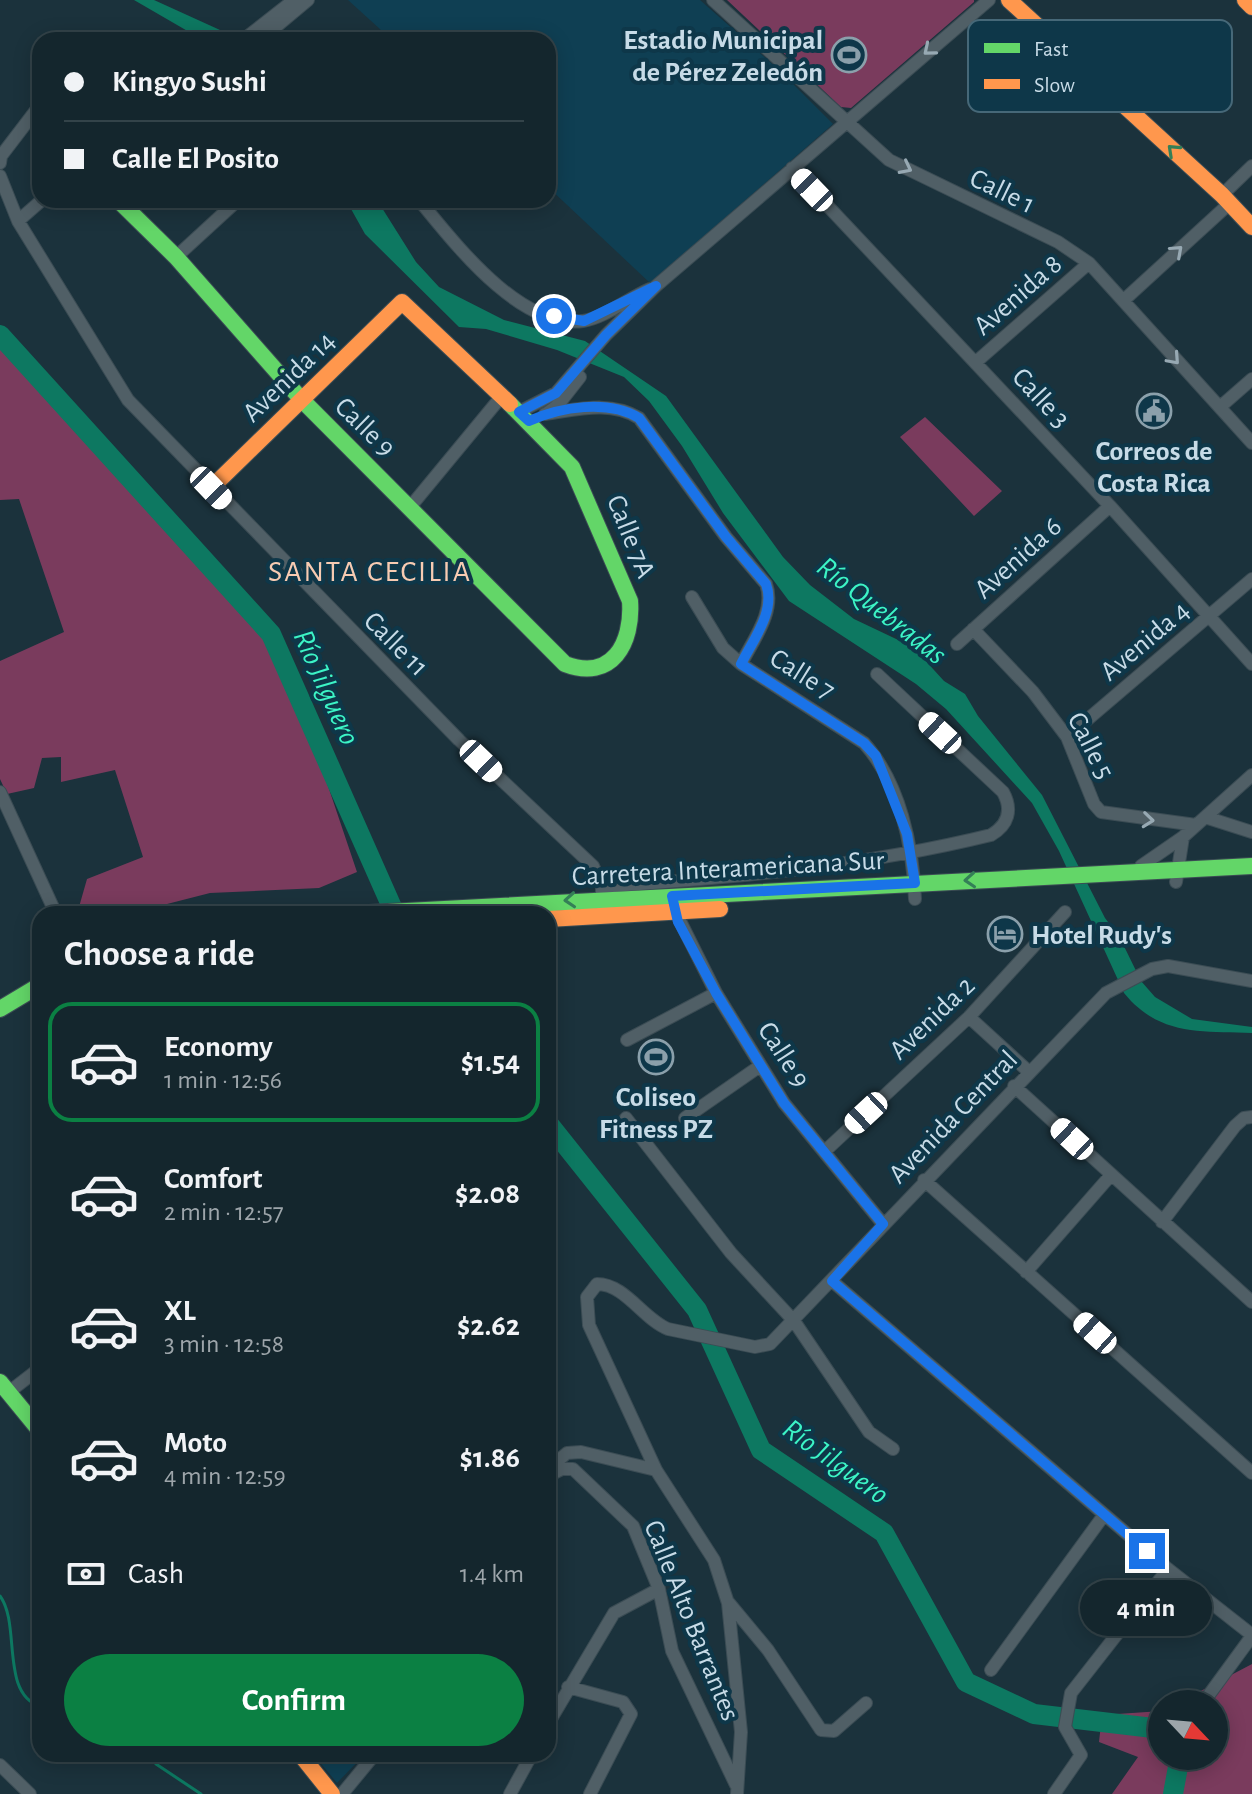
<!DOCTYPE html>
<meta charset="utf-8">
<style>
body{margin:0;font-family:"Alegreya Sans",sans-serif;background:#213239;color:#f1f3f6;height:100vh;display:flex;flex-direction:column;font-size:30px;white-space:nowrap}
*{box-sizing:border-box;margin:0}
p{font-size:26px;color:#9da5aa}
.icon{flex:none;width:44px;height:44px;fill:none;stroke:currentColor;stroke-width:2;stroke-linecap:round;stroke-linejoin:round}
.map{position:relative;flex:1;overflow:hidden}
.details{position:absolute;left:32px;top:906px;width:524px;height:856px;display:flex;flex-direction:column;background:#14262d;border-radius:24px;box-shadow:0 4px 20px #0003,0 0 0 2px #334349}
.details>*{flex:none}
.top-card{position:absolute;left:32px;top:32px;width:524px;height:176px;border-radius:24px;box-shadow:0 4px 20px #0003,0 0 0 2px #334349;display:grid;align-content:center;height:176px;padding:0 32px;background:#14262d}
.needle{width:52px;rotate:116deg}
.tools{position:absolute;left:1148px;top:1690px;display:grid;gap:16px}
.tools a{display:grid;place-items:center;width:80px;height:80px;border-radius:50%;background:#14262d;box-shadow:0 4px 20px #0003,0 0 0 2px #334349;font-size:40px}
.end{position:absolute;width:36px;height:36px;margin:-18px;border:10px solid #1a73e8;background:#fff;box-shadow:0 0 0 4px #fff}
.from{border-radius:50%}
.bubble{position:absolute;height:56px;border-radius:28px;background:#14262d;box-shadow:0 4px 20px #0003,0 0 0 2px #334349;font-size:26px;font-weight:600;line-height:56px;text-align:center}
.car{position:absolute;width:24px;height:48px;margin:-24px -12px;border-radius:10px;box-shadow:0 0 6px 2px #0007;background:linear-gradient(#fff 24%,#345 0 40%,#fff 0 76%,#345 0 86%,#fff 0)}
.top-card b{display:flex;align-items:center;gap:28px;height:76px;font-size:30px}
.top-card b+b{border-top:2px solid #334349}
.top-card i{width:20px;height:20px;background:#f1f3f6}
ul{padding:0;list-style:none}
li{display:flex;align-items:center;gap:24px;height:120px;margin:0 16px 12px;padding:0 16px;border:4px solid transparent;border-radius:24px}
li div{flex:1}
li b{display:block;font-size:30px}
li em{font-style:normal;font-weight:600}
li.on{border-color:#0b8043}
li>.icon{width:72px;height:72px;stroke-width:1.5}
h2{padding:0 32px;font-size:36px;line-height:96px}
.pay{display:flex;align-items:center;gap:20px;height:88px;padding:0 32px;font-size:30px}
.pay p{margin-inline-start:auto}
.primary-button{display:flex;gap:16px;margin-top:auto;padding:16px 32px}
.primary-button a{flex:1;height:92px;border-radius:48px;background:#0b8043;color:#fff;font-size:32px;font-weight:600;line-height:92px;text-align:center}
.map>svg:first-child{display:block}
</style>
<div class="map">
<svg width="1252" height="1794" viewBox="0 0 1252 1794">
<rect width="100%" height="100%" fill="#1b323c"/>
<path fill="#0f3f53" d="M 348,0 L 700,0 L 780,71 L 833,124 L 650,283 L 548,187 L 548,40 L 392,40 Z
M 313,1754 L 365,1754 L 337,1783 Z"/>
<path fill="#7a3b5d" d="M 727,0 L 974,0 L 974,2 L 851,108 L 841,107 Z
M 0,335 L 271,634 L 297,694 L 357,872 L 319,888 L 210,893 L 128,914 L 77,914 L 87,879 L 143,857 L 115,770 L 61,782 L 61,757 L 42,758 L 34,788 L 7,794 L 0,779 L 0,661 L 64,632 L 19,499 L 0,500 Z
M 925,417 L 1002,491 L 974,516 L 900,437 Z
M 1252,1664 L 1252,1794 L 1112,1794 L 1138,1757 L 1099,1742 L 1102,1715 L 1162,1711 L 1162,1756 L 1214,1756 L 1214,1704 L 1176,1704 Z"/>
<path fill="#0d7861" d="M 134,0 L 154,0 L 242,40 L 203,40 Z
M 346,200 L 377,200 L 416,262 L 439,287 L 504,320 L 585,341 L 666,396 L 783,557 L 810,585 L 854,619 L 913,647 L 944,681 L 965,694 L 978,716 L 1042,795 L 1105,918 L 1120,938 L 1141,981 L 1155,997 L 1192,1019 L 1252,1027 L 1252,1033 C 1200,1031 1159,1036 1124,993 L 1059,851 L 1032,803 L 946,709 L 916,684 L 789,601 L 723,513 L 682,446 L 649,401 L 624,377 L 557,350 L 486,329 L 459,327 L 365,234 Z"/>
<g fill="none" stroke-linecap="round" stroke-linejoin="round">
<path stroke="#0d7861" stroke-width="3" d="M 0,1596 C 21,1624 0,1694 40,1706
M 151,1754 L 156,1764 L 201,1794"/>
<path stroke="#0d7861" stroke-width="20" d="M 0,335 L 271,634 L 395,914
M 548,1123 L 697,1310 L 761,1450 L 884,1533 L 966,1682 L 1034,1714 L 1153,1728 L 1162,1737
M 1173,1794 L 1180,1756"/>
<g stroke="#3b4c54" stroke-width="14">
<path id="street" d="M 713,0 L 889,160 L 1058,242 L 1089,263 L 1252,443
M 243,40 L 294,0
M 280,40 L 271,31 L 308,0
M 0,163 L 1,156 L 40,105
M 792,168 L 1110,506 L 1252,664
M 0,176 L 18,221 L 128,400 L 459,740 L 593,866 L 602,887 L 602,898
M 1222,195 L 1252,166
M 419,200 C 454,242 519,329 583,321 C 604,318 629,298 650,289
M 18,221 L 42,200
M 176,257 L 238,200
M 1124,300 L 1230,203
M 976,362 L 1089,263
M 1220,407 L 1252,379
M 519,412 L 556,393 L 606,335 L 656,286 L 989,0
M 547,413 L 558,405 L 580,377
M 545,414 C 576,410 610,400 639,418 L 726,537 L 766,584 C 776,611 753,640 741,664
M 411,506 L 501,397
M 692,597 L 723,648 L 741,664 L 864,743 C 900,783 913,846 915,899
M 973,629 L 1033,692 L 1067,737 L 1094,804 L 1101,812 L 1196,825
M 957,644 L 1110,506
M 1067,737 L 1252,579
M 0,792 L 56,914
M 1205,817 L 1252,832
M 1141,866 L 1183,837 L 1252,775
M 1176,882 L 1183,837
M 602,887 C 735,877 861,867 991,835 C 1008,825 1013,810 1003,792 L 877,674
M 673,907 L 716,993 L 784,1103 L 883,1224
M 969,1017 L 1028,1071
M 627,1040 L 716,993
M 1014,1086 L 1252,1302
M 626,1118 L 731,1253 L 794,1321 L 869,1432 L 893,1449
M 685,1118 L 760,1066
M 825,1151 L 969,1017 L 1065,912
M 924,1180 L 1252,1473
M 1162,1222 L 1235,1126 L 1244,1118 L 1252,1117
M 1026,1272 L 1111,1175
M 832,1281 L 1168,1569 L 1252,1635
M 9,1392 L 40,1368
M 548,1469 L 567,1453 L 581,1452 L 656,1470
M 548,1476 L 562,1469 L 573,1469 L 633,1526 L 659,1589 L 672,1651 L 736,1785
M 729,1603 L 768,1650 L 821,1730 L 834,1731 L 866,1703
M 991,1670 L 1104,1515
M 568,1687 L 623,1702 L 631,1714 L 590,1794
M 1203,1703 L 1252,1636
M 548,1724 L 614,1613 L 659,1589
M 0,1765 L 30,1794
M 342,1794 L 375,1754
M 510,1794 L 532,1754
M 737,1794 L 741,1732 L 728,1603 L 714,1560 L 656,1470 L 589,1325 L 587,1297 L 597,1284 C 625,1284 643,1319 668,1329 L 755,1347 L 770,1344 L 1106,993 L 1152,969 L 1168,966 L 1252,981
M 1054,1794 L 1081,1755 L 1065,1727 L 1071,1693 L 1168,1569"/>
</g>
<g stroke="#3b4c54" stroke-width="18">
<path id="fast" d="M 118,200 L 176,257 L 301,399 L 565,664 C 612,682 633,643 630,601 L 572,467 L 510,404
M 350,914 L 1252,866
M 0,1009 L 40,985
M 0,1382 L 40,1431"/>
</g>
<g stroke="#3b4c54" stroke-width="18">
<path id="slow" d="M 1009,0 L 1222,195 L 1252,227
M 1245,0 L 1252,7
M 211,488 L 402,302 L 510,404
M 548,919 L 720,909
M 300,1754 L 332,1794"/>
</g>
<use href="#street" stroke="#505f66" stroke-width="12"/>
<use href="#fast" stroke="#63d668" stroke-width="16"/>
<use href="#slow" stroke="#ff974d" stroke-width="16"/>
</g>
<defs><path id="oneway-chevron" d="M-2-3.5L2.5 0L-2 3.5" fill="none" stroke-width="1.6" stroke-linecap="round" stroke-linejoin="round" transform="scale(2)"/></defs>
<g stroke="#97a9b3">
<use href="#oneway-chevron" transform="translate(929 50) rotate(140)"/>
<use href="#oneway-chevron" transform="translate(906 168) rotate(27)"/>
<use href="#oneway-chevron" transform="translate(1177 251) rotate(-42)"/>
<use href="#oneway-chevron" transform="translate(1174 359) rotate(48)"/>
<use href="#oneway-chevron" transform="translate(1148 820) rotate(6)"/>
</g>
<g stroke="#347f57">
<use href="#oneway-chevron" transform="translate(1173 150) rotate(-137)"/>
<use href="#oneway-chevron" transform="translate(970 880) rotate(176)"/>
<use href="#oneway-chevron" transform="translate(570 900) rotate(176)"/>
</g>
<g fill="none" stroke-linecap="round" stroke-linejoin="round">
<path stroke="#1a73e8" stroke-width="10" d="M 554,316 L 584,321 L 656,286 L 606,335 L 556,393 L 519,412 L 529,421 C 560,407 608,399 639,418 L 726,537 L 766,584 C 776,611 753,640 741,664 L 864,743 L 876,756 L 907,834 L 915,883 L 672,896 L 678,922 L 716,993 L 784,1103 L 883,1224 L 832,1281 L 1147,1551"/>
</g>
<defs>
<g id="stadium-ring" transform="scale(1.8)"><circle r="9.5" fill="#0e3749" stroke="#8ba0ab" stroke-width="1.5"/><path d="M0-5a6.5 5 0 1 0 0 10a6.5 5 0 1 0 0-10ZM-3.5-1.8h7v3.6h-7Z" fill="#8ba0ab"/></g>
<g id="civic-ring" transform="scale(1.8)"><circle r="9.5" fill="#0e3749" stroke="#8ba0ab" stroke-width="1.5"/><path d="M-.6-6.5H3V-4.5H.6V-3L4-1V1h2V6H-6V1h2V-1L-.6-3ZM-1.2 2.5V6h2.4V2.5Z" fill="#8ba0ab"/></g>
<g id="hotel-ring" transform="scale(1.8)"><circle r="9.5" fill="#0e3749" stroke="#8ba0ab" stroke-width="1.5"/><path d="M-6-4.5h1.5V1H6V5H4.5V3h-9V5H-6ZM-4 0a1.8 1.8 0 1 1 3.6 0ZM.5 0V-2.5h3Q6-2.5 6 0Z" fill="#8ba0ab"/></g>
</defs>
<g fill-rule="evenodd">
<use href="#stadium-ring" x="849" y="55"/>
<use href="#civic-ring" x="1154" y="411"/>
<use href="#hotel-ring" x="1005" y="934"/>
<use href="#stadium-ring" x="656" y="1057"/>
</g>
<g text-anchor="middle" stroke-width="8" stroke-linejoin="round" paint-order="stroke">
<g font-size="28" font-weight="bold" fill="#c7dbe7" stroke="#0e3749">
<text x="823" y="49" text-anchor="end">Estadio Municipal<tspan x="823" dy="32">de Pérez Zeledón</tspan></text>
<text x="1154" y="460">Correos de<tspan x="1154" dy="32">Costa Rica</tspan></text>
<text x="1031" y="944" text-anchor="start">Hotel Rudy's</text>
<text x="656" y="1106">Coliseo<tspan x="656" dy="32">Fitness PZ</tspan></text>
</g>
<g font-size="28" fill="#c7dbe7" stroke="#0e3749">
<text transform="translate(1003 190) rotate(26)" y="10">Calle 1</text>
<text transform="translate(1017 294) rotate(-41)" y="10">Avenida 8</text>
<text transform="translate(288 376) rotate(-44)" y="10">Avenida 14</text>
<text transform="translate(1042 397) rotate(47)" y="10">Calle 3</text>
<text transform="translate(366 426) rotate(44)" y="10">Calle 9</text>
<text transform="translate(632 536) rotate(68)" y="10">Calle 7A</text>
<text transform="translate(1017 557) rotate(-42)" y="10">Avenida 6</text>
<text transform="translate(1144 640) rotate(-40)" y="10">Avenida 4</text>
<text transform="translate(397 643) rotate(45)" y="10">Calle 11</text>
<text transform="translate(803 673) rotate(32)" y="10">Calle 7</text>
<text transform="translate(1092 745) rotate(63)" y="10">Calle 5</text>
<text transform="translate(728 867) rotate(-3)" y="10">Carretera Interamericana Sur</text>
<text transform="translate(931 1017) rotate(-44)" y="10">Avenida 2</text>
<text transform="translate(785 1054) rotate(57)" y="10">Calle 9</text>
<text transform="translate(952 1116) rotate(-46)" y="10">Avenida Central</text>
<text transform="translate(693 1620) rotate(68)" y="10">Calle Alto Barrantes</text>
</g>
<g font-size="30" letter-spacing="2" fill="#f7cbb2" stroke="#0e3749">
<text x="370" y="581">SANTA CECILIA</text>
</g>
<g font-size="30" font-style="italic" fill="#3cf4c6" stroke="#0e3749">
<text transform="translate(882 610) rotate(38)" y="10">Río Quebradas</text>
<text transform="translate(327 687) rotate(66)" y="10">Río Jilguero</text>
<text transform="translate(836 1461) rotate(36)" y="10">Río Jilguero</text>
</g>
</g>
<rect x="968" y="20" width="264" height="92" rx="12" fill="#0e3749" stroke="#466878" stroke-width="2"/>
<rect x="984" y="43" width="36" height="10" fill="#63d668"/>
<rect x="984" y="79" width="36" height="10" fill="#ff974d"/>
<g font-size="22" fill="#c7dbe7">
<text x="1034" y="56">Fast</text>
<text x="1034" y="92">Slow</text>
</g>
</svg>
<div class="tools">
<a><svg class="needle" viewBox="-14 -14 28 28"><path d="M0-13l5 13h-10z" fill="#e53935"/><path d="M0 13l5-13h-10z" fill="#9da5aa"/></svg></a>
</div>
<i class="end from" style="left:554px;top:316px"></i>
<i class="end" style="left:1147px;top:1551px"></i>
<div class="bubble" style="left:1080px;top:1580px;width:132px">4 min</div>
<i class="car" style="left:812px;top:190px;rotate:316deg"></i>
<i class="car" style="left:211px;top:488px;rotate:136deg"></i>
<i class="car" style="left:940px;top:733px;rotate:313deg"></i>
<i class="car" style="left:481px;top:761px;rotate:134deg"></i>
<i class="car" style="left:866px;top:1113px;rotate:227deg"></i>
<i class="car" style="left:1072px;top:1139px;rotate:313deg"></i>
<i class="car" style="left:1095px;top:1333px;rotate:312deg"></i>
<div class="top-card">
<b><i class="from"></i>Kingyo Sushi</b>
<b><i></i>Calle El Posito</b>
</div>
<section class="details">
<h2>Choose a ride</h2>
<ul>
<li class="on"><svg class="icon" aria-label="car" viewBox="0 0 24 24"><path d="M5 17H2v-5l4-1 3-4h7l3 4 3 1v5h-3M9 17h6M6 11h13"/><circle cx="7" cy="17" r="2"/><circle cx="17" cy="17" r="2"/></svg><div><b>Economy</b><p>1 min · 12:56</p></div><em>$1.54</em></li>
<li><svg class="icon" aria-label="car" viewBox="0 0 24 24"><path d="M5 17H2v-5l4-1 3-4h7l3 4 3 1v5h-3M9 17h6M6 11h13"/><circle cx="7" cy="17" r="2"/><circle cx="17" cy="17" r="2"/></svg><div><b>Comfort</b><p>2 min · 12:57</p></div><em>$2.08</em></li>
<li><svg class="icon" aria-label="car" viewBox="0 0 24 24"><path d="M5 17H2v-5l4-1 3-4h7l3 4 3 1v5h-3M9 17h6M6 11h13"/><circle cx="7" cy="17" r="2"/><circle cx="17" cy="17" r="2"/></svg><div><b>XL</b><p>3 min · 12:58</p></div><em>$2.62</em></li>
<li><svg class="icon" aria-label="car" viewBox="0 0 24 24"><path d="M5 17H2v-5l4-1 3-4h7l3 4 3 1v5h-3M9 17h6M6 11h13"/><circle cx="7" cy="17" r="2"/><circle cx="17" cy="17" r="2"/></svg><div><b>Moto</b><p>4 min · 12:59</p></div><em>$1.86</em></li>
</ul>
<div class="pay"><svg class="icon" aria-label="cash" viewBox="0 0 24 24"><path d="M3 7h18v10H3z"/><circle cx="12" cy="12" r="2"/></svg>Cash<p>1.4 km</p></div>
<div class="primary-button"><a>Confirm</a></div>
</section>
</div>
